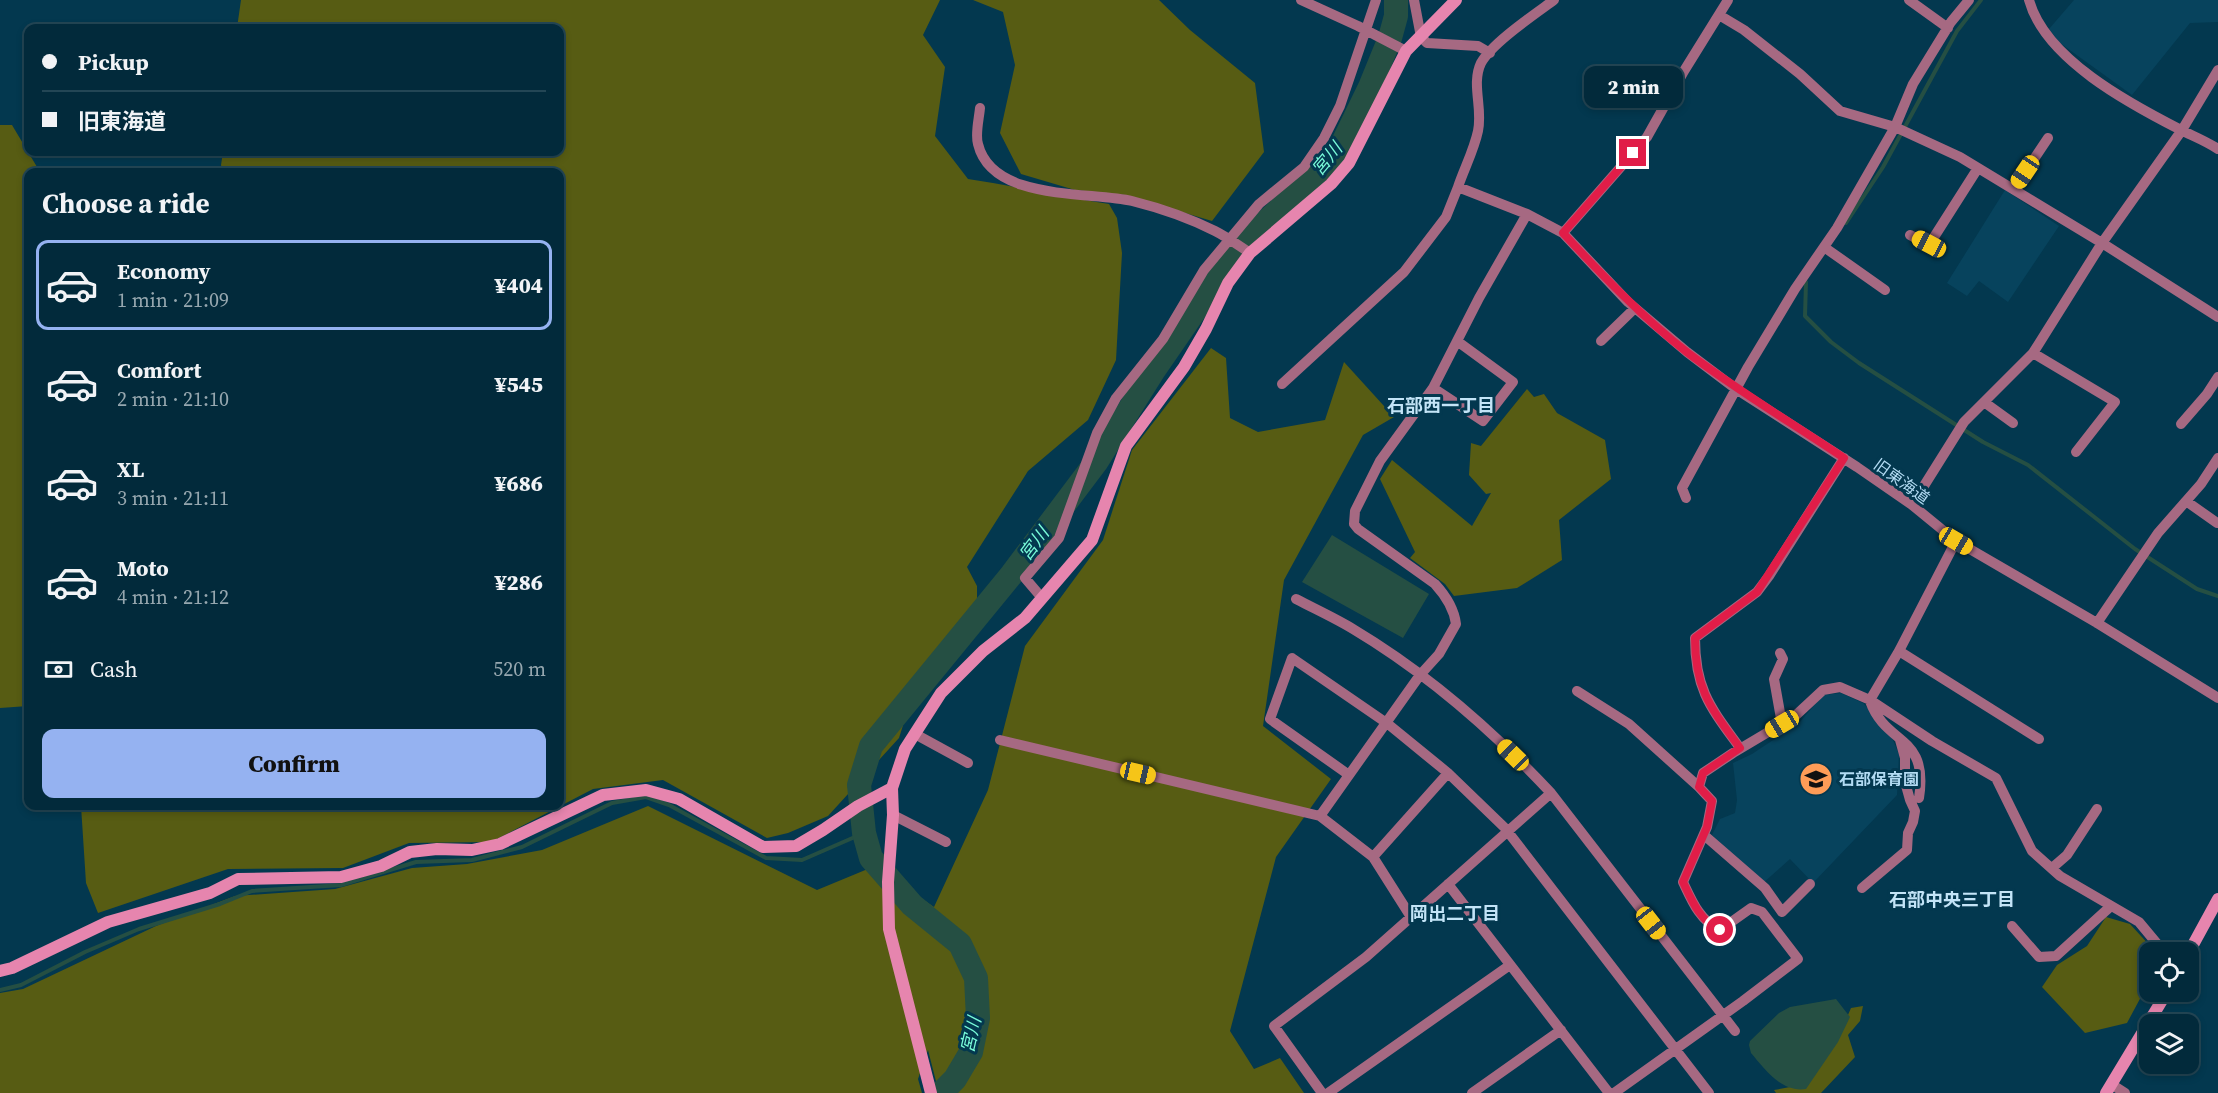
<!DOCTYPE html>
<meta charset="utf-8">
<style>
body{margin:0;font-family:"Source Serif 4","Noto Sans JP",serif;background:#103646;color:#f1f3f6;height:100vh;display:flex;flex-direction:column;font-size:22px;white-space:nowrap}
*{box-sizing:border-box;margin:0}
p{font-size:20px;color:#96a7af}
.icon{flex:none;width:33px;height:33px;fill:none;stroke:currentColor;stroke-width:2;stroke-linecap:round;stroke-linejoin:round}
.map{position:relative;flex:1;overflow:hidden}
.side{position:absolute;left:24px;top:168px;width:540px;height:642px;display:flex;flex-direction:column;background:#022a3b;border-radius:12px;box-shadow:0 3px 9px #0003,0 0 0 2px #234655}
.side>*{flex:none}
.hud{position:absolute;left:24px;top:24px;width:540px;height:132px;border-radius:12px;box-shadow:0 3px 9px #0003,0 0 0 2px #234655;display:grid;align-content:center;height:132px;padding:0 18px;background:#022a3b}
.controls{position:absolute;left:2139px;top:942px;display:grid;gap:12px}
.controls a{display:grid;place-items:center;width:60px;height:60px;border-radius:12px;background:#022a3b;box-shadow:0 3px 9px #0003,0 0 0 2px #234655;font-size:30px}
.end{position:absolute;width:27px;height:27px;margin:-14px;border:8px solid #e11d48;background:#fff;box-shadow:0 0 0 3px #fff}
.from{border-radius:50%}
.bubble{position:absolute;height:42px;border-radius:12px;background:#022a3b;box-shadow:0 3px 9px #0003,0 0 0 2px #234655;font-size:20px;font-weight:800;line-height:42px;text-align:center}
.car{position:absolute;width:18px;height:36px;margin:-18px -9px;border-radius:8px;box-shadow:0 0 4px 2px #0007;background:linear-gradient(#f5c518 24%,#345 0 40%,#f5c518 0 76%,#345 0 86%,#f5c518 0)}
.hud b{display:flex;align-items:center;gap:21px;height:57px;font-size:22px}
.hud b+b{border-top:2px solid #234655}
.hud i{width:15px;height:15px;background:#f1f3f6}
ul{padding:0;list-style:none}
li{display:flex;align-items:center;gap:18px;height:90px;margin:0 12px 9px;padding:0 6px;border:3px solid transparent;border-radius:12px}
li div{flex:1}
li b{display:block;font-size:22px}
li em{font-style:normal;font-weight:800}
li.selected{border-color:#95b2f1}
li>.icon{width:54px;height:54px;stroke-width:1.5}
h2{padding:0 18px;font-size:27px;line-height:72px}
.pay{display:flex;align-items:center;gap:15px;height:66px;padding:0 18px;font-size:22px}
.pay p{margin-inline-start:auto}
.primary-button{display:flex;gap:12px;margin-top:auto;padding:12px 18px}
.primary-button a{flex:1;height:69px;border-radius:12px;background:#95b2f1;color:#111;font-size:24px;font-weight:800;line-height:69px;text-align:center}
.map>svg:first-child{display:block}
</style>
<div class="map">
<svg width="2218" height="1093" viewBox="0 0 2218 1093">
<rect width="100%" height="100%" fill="#03384f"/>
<path fill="#07435d" d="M 2074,0 L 2218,0 L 2218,22 L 2190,23 L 2132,95 L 2060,43 L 2049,29 Z
M 2005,190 L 2059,226 L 2008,302 L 1979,281 L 1967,296 L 1947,283 Z
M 1841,693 L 1863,703 L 1889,731 L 1899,754 L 1897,795 L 1813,883 L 1790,859 L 1763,883 L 1712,835 L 1720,819 L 1735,813 L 1737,800 L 1733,763 L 1752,754 L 1799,723 L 1823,695 Z"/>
<path fill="#575c13" d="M 241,0 L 940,0 L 923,35 L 945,67 L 935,136 L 968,179 C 1015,186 1062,197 1109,204 L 1117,218 L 1122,253 L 1116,360 L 1088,420 L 1028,471 L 967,567 L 977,586 L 977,606 L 918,678 L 899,738 L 828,816 L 788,833 L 767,838 L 663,780 L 593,789 L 491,842 L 409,843 L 343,868 L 228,869 L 98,913 L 86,883 L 81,806 L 560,806 L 560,172 L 223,172 L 221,165 L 223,152 L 560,152 L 560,28 L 237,28 Z
M 973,0 L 1159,0 L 1190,30 L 1255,83 L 1264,152 L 1212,221 L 1125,195 L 1075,190 L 1021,174 L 1000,133 L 1015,65 L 1003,12 Z
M 0,125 L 12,125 L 40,172 L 28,172 L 28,706 L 0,708 Z
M 1211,348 L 1226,358 L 1230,418 L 1258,432 L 1325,420 L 1344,362 L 1394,417 L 1363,435 L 1284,580 L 1263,726 L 1331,779 L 1276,857 L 1230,1031 L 1254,1069 L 1280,1058 L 1304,1093 L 939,1093 L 928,1050 L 918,1079 L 922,1093 L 0,1093 L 0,993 L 23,989 L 156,926 L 235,896 L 335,889 L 412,868 L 467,864 L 542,850 L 648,806 L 817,890 L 875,866 L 934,907 L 988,790 L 1025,646 L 1103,540 L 1132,450 Z
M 1527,389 L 1534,397 L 1544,394 L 1557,413 L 1605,440 L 1611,479 L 1559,520 L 1562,560 L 1517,588 L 1454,596 L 1445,584 L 1410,558 L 1415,552 L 1380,479 L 1392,460 L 1472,526 L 1491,493 L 1486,494 L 1469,475 L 1471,443 L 1481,446 Z
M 2106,917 L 2130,924 L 2151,947 L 2153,952 L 2150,952 L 2149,982 L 2127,1023 L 2085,1033 L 2042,987 L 2057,965 L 2087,946 Z
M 1863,1006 L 1860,1021 L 1848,1035 L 1855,1057 L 1821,1093 L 1776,1093 L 1774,1090 L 1790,1087 L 1834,1047 L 1851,1008 Z"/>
<path fill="#254f43" d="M 1332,535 L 1429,594 L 1403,638 L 1302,582 Z
M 1836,999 L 1850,1017 L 1838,1042 L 1806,1089 C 1781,1093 1764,1068 1751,1053 L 1749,1045 L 1750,1041 L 1779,1013 L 1790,1007 Z"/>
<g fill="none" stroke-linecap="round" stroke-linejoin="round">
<path stroke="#254f43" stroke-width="4" d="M 1846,223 L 1883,167 L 1957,31 L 1981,0
M 1806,282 L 1805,316 L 1831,342 L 1859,363 L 1983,442 L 2028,465 L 2135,549 L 2197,589 L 2218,596
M 0,990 L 21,985 L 85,952 L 139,929 L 220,904 L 252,891 L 341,885 L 416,862 L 472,860 L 522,847 L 612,803 L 646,797 L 669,805 L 766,858 L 802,860 L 864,833"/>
<path stroke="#254f43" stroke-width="24" d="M 941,1093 L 955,1079 L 971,1052 L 978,1018 L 976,978 L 960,944 L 912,905 L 871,858 L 864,833 L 859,785 L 871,746 L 1012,574 L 1097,461 L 1154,370 L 1234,254 L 1261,226 L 1318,174 L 1339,151 L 1370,87 L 1390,38 L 1396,16 L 1396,0"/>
<path stroke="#a66982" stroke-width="10" d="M 1301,0 L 1358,26 L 1406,51
M 1414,0 L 1421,37 L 1427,43 L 1478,46 L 1490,53
M 1554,0 C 1535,14 1492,43 1481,63 C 1471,84 1483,108 1478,131 C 1474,150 1464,169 1458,187 L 1527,214 L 1563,233 L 1628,302 L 1687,352 L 1736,389 L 1857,467 L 1912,505 L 1956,541 L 2097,623 L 2218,698
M 1909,0 L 1948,28
M 2029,0 C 2045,59 2130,104 2181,130 C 2193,136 2206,141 2218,149
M 1719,15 L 1744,30 L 1800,74 L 1840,111 L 1895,127 L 1960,157 L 2102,243 L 2218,317
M 980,108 C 979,119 975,134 978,144 C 992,202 1090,191 1132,201 C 1160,208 1189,218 1215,231 C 1227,237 1238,245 1250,253
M 2014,189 L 2048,138
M 1563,233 L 1647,137 L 1684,71 L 1728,0
M 1910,235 L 1929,245 L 1978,168
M 1824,247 L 1885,290
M 1601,341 L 1635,308
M 2033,353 L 2115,402 L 2076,452
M 1282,384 L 1404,272 L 1446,217 L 1458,187
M 1433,388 L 1483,421 L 1513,382 L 1457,341
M 1984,402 L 2013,423
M 2181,424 L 2207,394 L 2218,377
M 1686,498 L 1682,488 L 1748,367 L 1795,289 L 1837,228 L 1895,127 L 1913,84 L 1951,22 L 1969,0
M 2186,501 L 2217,523
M 1912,505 L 1964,422 L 2033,353 L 2102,243 L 2182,130 L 2218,70
M 1042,598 L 1025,578 L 1059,538 L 1097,433 L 1116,398 L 1163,339 L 1204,270 L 1259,204 L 1304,167 L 1324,138 L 1340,106 L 1376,0
M 1296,599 C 1315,609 1335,618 1353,629 C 1425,672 1494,732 1551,793 L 1735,1031
M 2097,623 L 2158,533 L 2201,484 L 2218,458
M 1899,651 L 2039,739
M 1780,653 L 1783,659 L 1774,679 L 1782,724
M 1577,691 L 1629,724 L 1699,787
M 1870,700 L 1899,651 L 1956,541
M 1870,701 C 1886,746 1929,734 1919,798
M 915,734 L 968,763
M 1000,740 L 1320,816 L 1420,675 L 1439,654 L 1456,624 C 1454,608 1446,596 1435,584 L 1358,529 L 1354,524 L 1355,511 L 1380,461 L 1433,388 L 1479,298 L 1527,214
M 1740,748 C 1711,708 1695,690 1695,638 L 1757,592 L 1769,576 L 1844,458
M 1349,775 L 1270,719 L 1292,658 L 1388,724 L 1448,773 L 1505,828 L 1709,1093
M 893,815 L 946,842
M 1320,816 L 1373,857 L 1411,917
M 1704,835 L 1765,888 L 1782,912 L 1810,884
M 1373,857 L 1448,773
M 2052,868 L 2067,855 L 2097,809
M 1448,884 L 1609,1093
M 1862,888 L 1907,850 L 1908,833 L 1913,822 L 1915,811 L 1910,800 L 1905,782 L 1905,758 L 1900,740
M 2012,926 L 2039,957 L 2056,956 L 2111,906
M 2111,1084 L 2125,1093
M 1322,1093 L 1274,1026 L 1366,957 L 1551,793
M 1328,1093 L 1510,965
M 1472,1093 L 1561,1030
M 1614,1093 L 1743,1001 L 1798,959 L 1762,912 L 1751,908 L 1720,930 C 1700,921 1692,901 1683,882 L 1707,827 L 1712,801 L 1699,787 L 1703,773 L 1733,753 L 1795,716 L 1823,690 L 1840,687 L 1870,700 L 1932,741 L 1996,778 L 2032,851 L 2060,876 L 2139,922 L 2164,952"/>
<path stroke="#e685ae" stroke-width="12" d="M 2188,954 L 2218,899
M 0,971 L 12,968 L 108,922 L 210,893 L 238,879 L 341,877 L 381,866 L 410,852 L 437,849 L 472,850 L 500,844 L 603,795 L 646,790 L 679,799 L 763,847 L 796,846 L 823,830 L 858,806 L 892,788
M 931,1093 L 889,929 L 888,882 L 893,815 L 892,788 L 905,749 L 941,693 L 983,651 L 1025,618 L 1092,540 L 1126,446 L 1184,367 L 1206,329 L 1228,283 L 1250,253 L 1331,184 L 1349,163 L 1406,51 L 1456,0
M 2106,1093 L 2167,992"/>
</g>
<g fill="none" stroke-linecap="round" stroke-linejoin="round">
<path stroke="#e11d48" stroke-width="8" d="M 1633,153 L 1563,233 C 1603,276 1642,317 1688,353 C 1738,391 1792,423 1844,458 L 1757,592 L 1695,638 C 1695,690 1711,708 1740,748 L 1703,773 L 1699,787 L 1712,801 L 1707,827 L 1683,882 C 1692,901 1700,921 1720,930"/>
</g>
<defs>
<g id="school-disc" transform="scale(1.725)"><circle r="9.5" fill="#fe9c57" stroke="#03384f"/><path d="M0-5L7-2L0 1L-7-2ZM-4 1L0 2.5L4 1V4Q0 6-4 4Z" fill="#111"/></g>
</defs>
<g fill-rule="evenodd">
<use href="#school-disc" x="1816" y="779"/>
</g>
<g text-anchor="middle" stroke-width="6" stroke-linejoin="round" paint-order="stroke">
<g font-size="16" fill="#b2dbf3" stroke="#03384f">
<text transform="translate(1902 481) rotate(36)" y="6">旧東海道</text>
</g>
<g font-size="16" font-weight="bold" fill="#b2dbf3" stroke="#03384f" text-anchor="start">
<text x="1839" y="785">石部保育園</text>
</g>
<g font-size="18" font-style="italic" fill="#79fbd9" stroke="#03384f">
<text transform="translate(1327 159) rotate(-50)" y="6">宮川</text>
<text transform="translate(1034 544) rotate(-53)" y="6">宮川</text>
<text transform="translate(971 1035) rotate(-77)" y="6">宮川</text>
</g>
<g font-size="18" font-weight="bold" fill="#c3e4f7" stroke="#03384f">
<text x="1441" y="412">石部西一丁目</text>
<text x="1952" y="906">石部中央三丁目</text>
<text x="1455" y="920">岡出二丁目</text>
</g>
</g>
</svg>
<div class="controls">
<a><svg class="icon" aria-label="locate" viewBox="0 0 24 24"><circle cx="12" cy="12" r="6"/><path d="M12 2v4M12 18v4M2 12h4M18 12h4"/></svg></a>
<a><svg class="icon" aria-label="layers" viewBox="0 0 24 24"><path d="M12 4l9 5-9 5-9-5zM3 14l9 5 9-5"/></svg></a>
</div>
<i class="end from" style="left:1720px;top:930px"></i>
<i class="end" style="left:1633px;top:153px"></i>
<div class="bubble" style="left:1584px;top:66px;width:99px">2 min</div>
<i class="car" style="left:2025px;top:172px;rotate:214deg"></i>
<i class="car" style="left:1929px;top:244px;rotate:298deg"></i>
<i class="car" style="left:1956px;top:541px;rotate:120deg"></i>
<i class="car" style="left:1782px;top:724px;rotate:239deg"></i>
<i class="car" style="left:1513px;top:755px;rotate:314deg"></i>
<i class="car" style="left:1138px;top:773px;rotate:103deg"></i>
<i class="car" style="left:1651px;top:923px;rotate:142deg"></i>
<div class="hud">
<b><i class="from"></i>Pickup</b>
<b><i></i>旧東海道</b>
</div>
<section class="side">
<h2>Choose a ride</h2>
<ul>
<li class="selected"><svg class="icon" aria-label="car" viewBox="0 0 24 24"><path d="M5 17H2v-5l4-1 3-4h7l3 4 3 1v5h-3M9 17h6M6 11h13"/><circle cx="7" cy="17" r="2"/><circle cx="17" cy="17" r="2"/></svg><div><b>Economy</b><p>1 min · 21:09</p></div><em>¥404</em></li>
<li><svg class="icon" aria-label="car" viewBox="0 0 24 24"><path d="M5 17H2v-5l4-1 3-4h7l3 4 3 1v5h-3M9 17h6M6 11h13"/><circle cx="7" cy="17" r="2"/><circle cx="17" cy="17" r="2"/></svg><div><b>Comfort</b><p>2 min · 21:10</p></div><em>¥545</em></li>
<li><svg class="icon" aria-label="car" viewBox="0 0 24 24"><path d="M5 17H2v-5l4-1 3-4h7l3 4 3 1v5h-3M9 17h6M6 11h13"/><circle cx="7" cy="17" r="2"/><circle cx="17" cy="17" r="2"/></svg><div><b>XL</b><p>3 min · 21:11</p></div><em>¥686</em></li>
<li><svg class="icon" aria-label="car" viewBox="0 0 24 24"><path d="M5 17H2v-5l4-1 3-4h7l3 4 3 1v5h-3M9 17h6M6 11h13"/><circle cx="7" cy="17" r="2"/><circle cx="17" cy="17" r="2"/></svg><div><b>Moto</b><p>4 min · 21:12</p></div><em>¥286</em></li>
</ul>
<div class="pay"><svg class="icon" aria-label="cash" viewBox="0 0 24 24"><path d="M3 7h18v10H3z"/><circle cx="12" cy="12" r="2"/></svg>Cash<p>520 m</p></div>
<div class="primary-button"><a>Confirm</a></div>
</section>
</div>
